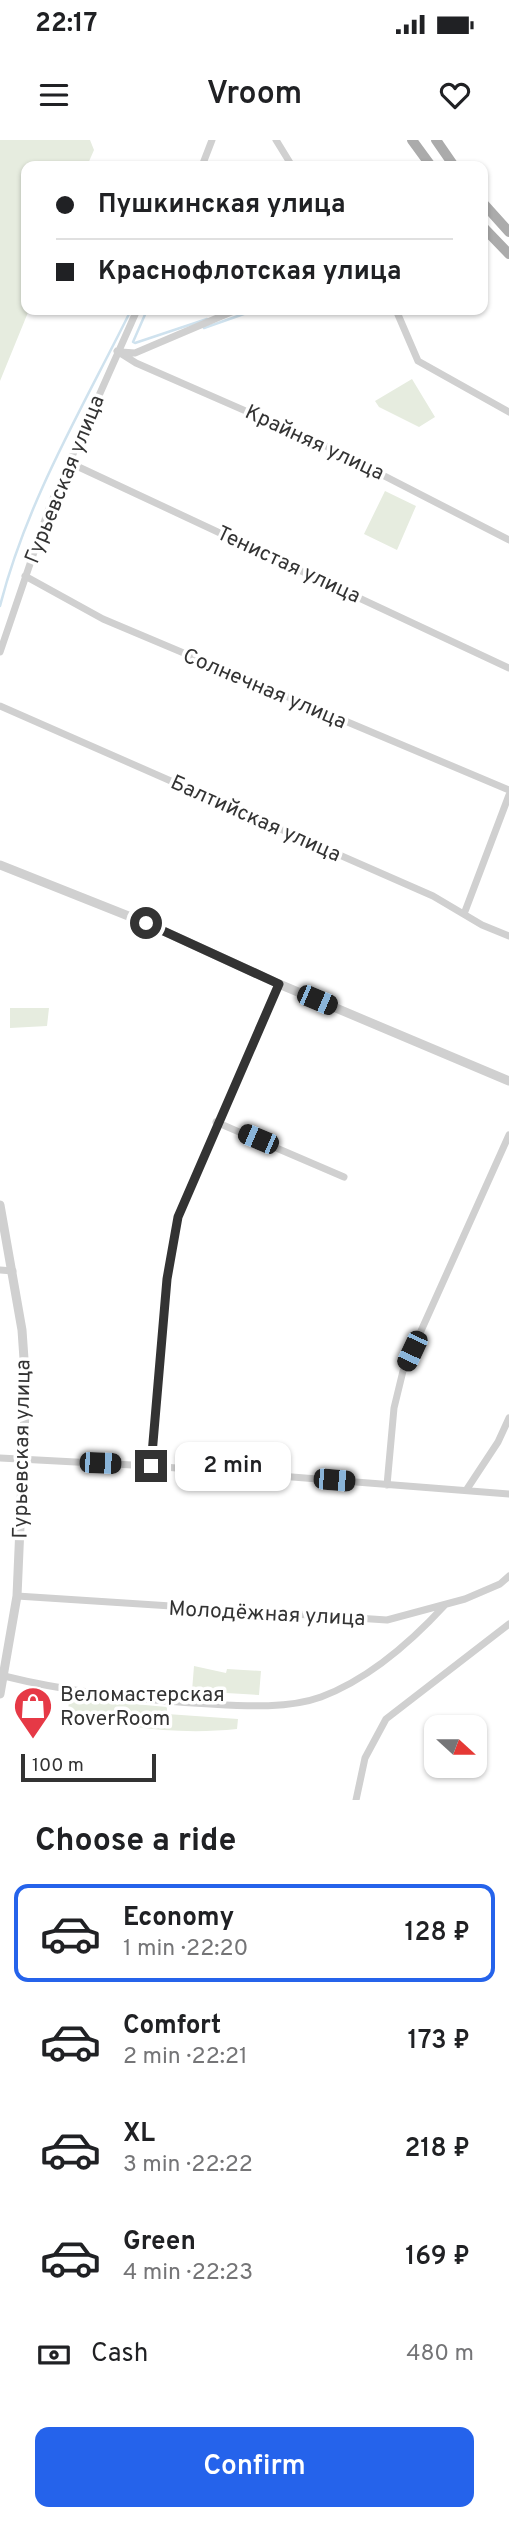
<!DOCTYPE html>
<meta charset="utf-8">
<style>
body{margin:0;font-family:Overpass,sans-serif;background:#f6f6f6;color:#202124;height:100vh;display:flex;flex-direction:column;font-size:26px;white-space:nowrap}
*{box-sizing:border-box;margin:0}
p{font-size:23px;color:#757577}
.icon{flex:none;width:38px;height:38px;fill:none;stroke:currentColor;stroke-width:2;stroke-linecap:round;stroke-linejoin:round}
.map{position:relative;height:1660px;overflow:hidden}
.panel{display:flex;flex-direction:column;background:#fff;flex:1}
.panel>*{flex:none}
.hud{position:absolute;left:21px;top:21px;width:467px;height:154px;border-radius:14px;box-shadow:0 2px 5px #0004;display:grid;align-content:center;height:154px;padding:0 35px;background:#fff}
.needle{width:46px;rotate:111deg}
.buttons{position:absolute;left:424px;top:1575px;display:grid;gap:14px}
.buttons a{display:grid;place-items:center;width:63px;height:63px;border-radius:14px;background:#fff;box-shadow:0 2px 5px #0004;font-size:35px}
.scale{position:absolute;left:21px;bottom:18px;width:135px;box-sizing:border-box;padding-left:7px;border:4px solid #333;border-top:0;font-size:19px;line-height:24px;white-space:nowrap;color:#333;-webkit-text-stroke:5px #fff;paint-order:stroke}
.end{position:absolute;width:32px;height:32px;margin:-16px;border:9px solid #333;background:#fff;box-shadow:0 0 0 4px #fff}
.from{border-radius:50%}
.bubble{position:absolute;height:49px;border-radius:14px;background:#fff;box-shadow:0 2px 5px #0004;font-size:23px;font-weight:600;line-height:49px;text-align:center}
.car{position:absolute;width:21px;height:42px;margin:-21px -10px;border-radius:9px;box-shadow:0 0 5px 2px #0007;background:linear-gradient(#222 24%,#8ab4d8 0 40%,#222 0 76%,#8ab4d8 0 86%,#222 0)}
.hud b{display:flex;align-items:center;gap:24px;height:66px;font-size:26px}
.hud b+b{border-top:2px solid #e0e0e0}
.hud i{width:18px;height:18px;background:#202124}
ul{padding:0;list-style:none}
li{display:flex;align-items:center;gap:21px;height:98px;margin:0 14px 10px;padding:0 21px;border:4px solid transparent;border-radius:14px}
li div{flex:1}
li b{display:block;font-size:26px}
li em{font-style:normal;font-weight:600}
li.current{border-color:#2563eb}
li>.icon{width:63px;height:63px;stroke-width:1.5}
h2{padding:0 35px;font-size:32px;line-height:84px}
.pay{display:flex;align-items:center;gap:18px;height:77px;padding:0 35px;font-size:26px}
.pay p{margin-inline-start:auto}
.cta{display:flex;gap:14px;margin-top:auto;padding:14px 35px}
.cta a{flex:1;height:80px;border-radius:14px;background:#2563eb;color:#fff;font-size:28px;font-weight:600;line-height:80px;text-align:center}
.status{display:flex;justify-content:space-between;align-items:center;height:49px;padding:0 35px;background:#fff;direction:ltr}
.status svg{height:19px;fill:currentColor}
header{display:flex;justify-content:space-between;align-items:center;height:91px;padding:0 35px;background:#fff;font-size:32px;font-weight:600}
.map>svg:first-child{display:block}
</style>
<div class="status"><b>22:17</b><svg viewBox="0 0 49 12"><path d="M0 12V9h3v3zM5 12V6h3v6zM10 12V3h3v9zM15 12V0h3v12zM26 1h20v11H26zM47 4h2v5h-2z"/></svg></div>
<header><svg class="icon" aria-label="menu" viewBox="0 0 24 24"><path d="M4 6h16M4 12h16M4 18h16"/></svg>Vroom<svg class="icon" aria-label="heart" viewBox="0 0 24 24"><path d="M12 20l-8-8c-3-5 5-10 8-4 3-6 11-1 8 4z"/></svg></header>
<div class="map">
<svg width="509" height="1660" viewBox="0 0 509 1660">
<rect width="100%" height="100%" fill="#fff"/>
<path fill="#e6ecdf" d="M 0,0 L 90,0 L 94,10 L 87,26 L 26,26 L 26,170 L 29,170 L 0,241 Z
M 412,239 L 435,277 L 419,287 L 379,267 L 375,261 Z
M 385,351 L 416,366 L 397,410 L 364,394 Z
M 10,868 L 49,868 L 47,886 L 10,888 Z
M 194,1526 L 226,1533 L 227,1529 L 261,1531 L 259,1555 L 192,1551 Z
M 69,1558 L 167,1567 L 167,1574 L 238,1579 L 237,1589 C 180,1595 123,1588 68,1573 Z"/>
<g fill="none" stroke-linecap="round" stroke-linejoin="round">
<path stroke="#cfe2ee" stroke-width="2.5" d="M 147,170 L 133,202 L 135,203 L 207,179
M 204,188 L 255,170
M 0,466 C 27,360 83,267 131,170"/>
<path stroke="#d0d0d0" stroke-width="7" d="M 276,0 L 292,26
M 202,26 L 212,0
M 396,170 L 418,221 L 509,272
M 117,211 L 136,223 L 328,307 L 509,400
M 121,212 L 135,213 L 236,170
M 68,322 L 509,528
M 25,436 L 103,479 L 509,650
M 0,512 L 49,368 L 137,170
M 0,566 L 433,756 L 482,785 L 509,796
M 464,774 L 509,655
M 216,982 L 344,1037
M 0,1130 L 13,1131
M 0,1318 L 151,1326 L 509,1354
M 151,1326 L 167,1139 L 178,1077 L 279,844
M 387,1345 L 394,1268 L 403,1231 L 509,995
M 467,1349 L 498,1302 L 509,1278
M 17,1456 L 387,1480 L 465,1459 L 500,1444 L 509,1436
M 4,1536 C 72,1553 140,1560 210,1564 C 245,1566 288,1569 321,1557 C 369,1539 411,1502 445,1465
M 356,1660 L 365,1618 L 386,1579 L 509,1484"/>
<path stroke="#d0d0d0" stroke-width="9" d="M 0,725 L 146,783 L 279,844 L 509,941
M 0,1065 L 22,1190 L 26,1248 L 17,1456 L 0,1554"/>
<path stroke="#ababab" stroke-width="10" d="M 412,0 L 431,26
M 436,0 L 454,26
M 483,63 L 509,92
M 483,87 L 509,114"/>
</g>
<g fill="none" stroke-linecap="round" stroke-linejoin="round">
<path stroke="#333" stroke-width="9" d="M 146,783 L 279,844 L 178,1077 L 167,1139 L 151,1326"/>
</g>
<defs>
<g id="shop-pin" transform="scale(2.0125)"><path d="M0 17L-7.5 6A9.5 9.5 0 1 1 7.5 6Z" fill="#e63946" stroke="#fff"/><path d="M-5-2.5h2.3a2.7 3.5 0 0 1 5.4 0H5L5.5 6h-11ZM-1.5-2.5h3a1.5 2.3 0 0 0-3 0Z" fill="#fff"/></g>
</defs>
<g fill-rule="evenodd">
<use href="#shop-pin" x="33" y="1566"/>
</g>
<g text-anchor="middle" stroke-width="7" stroke-linejoin="round" paint-order="stroke">
<g font-size="21" fill="#333" stroke="#fff">
<text transform="translate(315 302) rotate(25)" y="7">Крайняя улица</text>
<text transform="translate(64 339) rotate(-68)" y="7">Гурьевская улица</text>
<text transform="translate(289 424) rotate(25)" y="7">Тенистая улица</text>
<text transform="translate(265 548) rotate(23)" y="7">Солнечная улица</text>
<text transform="translate(256 678) rotate(24)" y="7">Балтийская улица</text>
<text transform="translate(21 1309) rotate(-89)" y="7">Гурьевская улица</text>
<text transform="translate(267 1473) rotate(3)" y="7">Молодёжная улица</text>
</g>
<g font-size="21" fill="#333" stroke="#fff" text-anchor="start">
<text x="60" y="1561">Веломастерская<tspan x="60" dy="24">RoverRoom</tspan></text>
</g>
</g>
</svg>
<div class="buttons">
<a><svg class="needle" viewBox="-14 -14 28 28"><path d="M0-13l5 13h-10z" fill="#e53935"/><path d="M0 13l5-13h-10z" fill="#757577"/></svg></a>
</div>
<div class="scale">100 m</div>
<i class="end from" style="left:146px;top:783px"></i>
<i class="end" style="left:151px;top:1326px"></i>
<div class="bubble" style="left:175px;top:1302px;width:116px">2 min</div>
<i class="car" style="left:317px;top:860px;rotate:113deg"></i>
<i class="car" style="left:258px;top:999px;rotate:293deg"></i>
<i class="car" style="left:412px;top:1211px;rotate:205deg"></i>
<i class="car" style="left:100px;top:1323px;rotate:92deg"></i>
<i class="car" style="left:334px;top:1340px;rotate:95deg"></i>
<div class="hud">
<b><i class="from"></i>Пушкинская улица</b>
<b><i></i>Краснофлотская улица</b>
</div>
</div>
<section class="panel">
<h2>Choose a ride</h2>
<ul>
<li class="current"><svg class="icon" aria-label="car" viewBox="0 0 24 24"><path d="M5 17H2v-5l4-1 3-4h7l3 4 3 1v5h-3M9 17h6M6 11h13"/><circle cx="7" cy="17" r="2"/><circle cx="17" cy="17" r="2"/></svg><div><b>Economy</b><p>1 min · 22:20</p></div><em>128 ₽</em></li>
<li><svg class="icon" aria-label="car" viewBox="0 0 24 24"><path d="M5 17H2v-5l4-1 3-4h7l3 4 3 1v5h-3M9 17h6M6 11h13"/><circle cx="7" cy="17" r="2"/><circle cx="17" cy="17" r="2"/></svg><div><b>Comfort</b><p>2 min · 22:21</p></div><em>173 ₽</em></li>
<li><svg class="icon" aria-label="car" viewBox="0 0 24 24"><path d="M5 17H2v-5l4-1 3-4h7l3 4 3 1v5h-3M9 17h6M6 11h13"/><circle cx="7" cy="17" r="2"/><circle cx="17" cy="17" r="2"/></svg><div><b>XL</b><p>3 min · 22:22</p></div><em>218 ₽</em></li>
<li><svg class="icon" aria-label="car" viewBox="0 0 24 24"><path d="M5 17H2v-5l4-1 3-4h7l3 4 3 1v5h-3M9 17h6M6 11h13"/><circle cx="7" cy="17" r="2"/><circle cx="17" cy="17" r="2"/></svg><div><b>Green</b><p>4 min · 22:23</p></div><em>169 ₽</em></li>
</ul>
<div class="pay"><svg class="icon" aria-label="cash" viewBox="0 0 24 24"><path d="M3 7h18v10H3z"/><circle cx="12" cy="12" r="2"/></svg>Cash<p>480 m</p></div>
<div class="cta"><a>Confirm</a></div>
</section>
